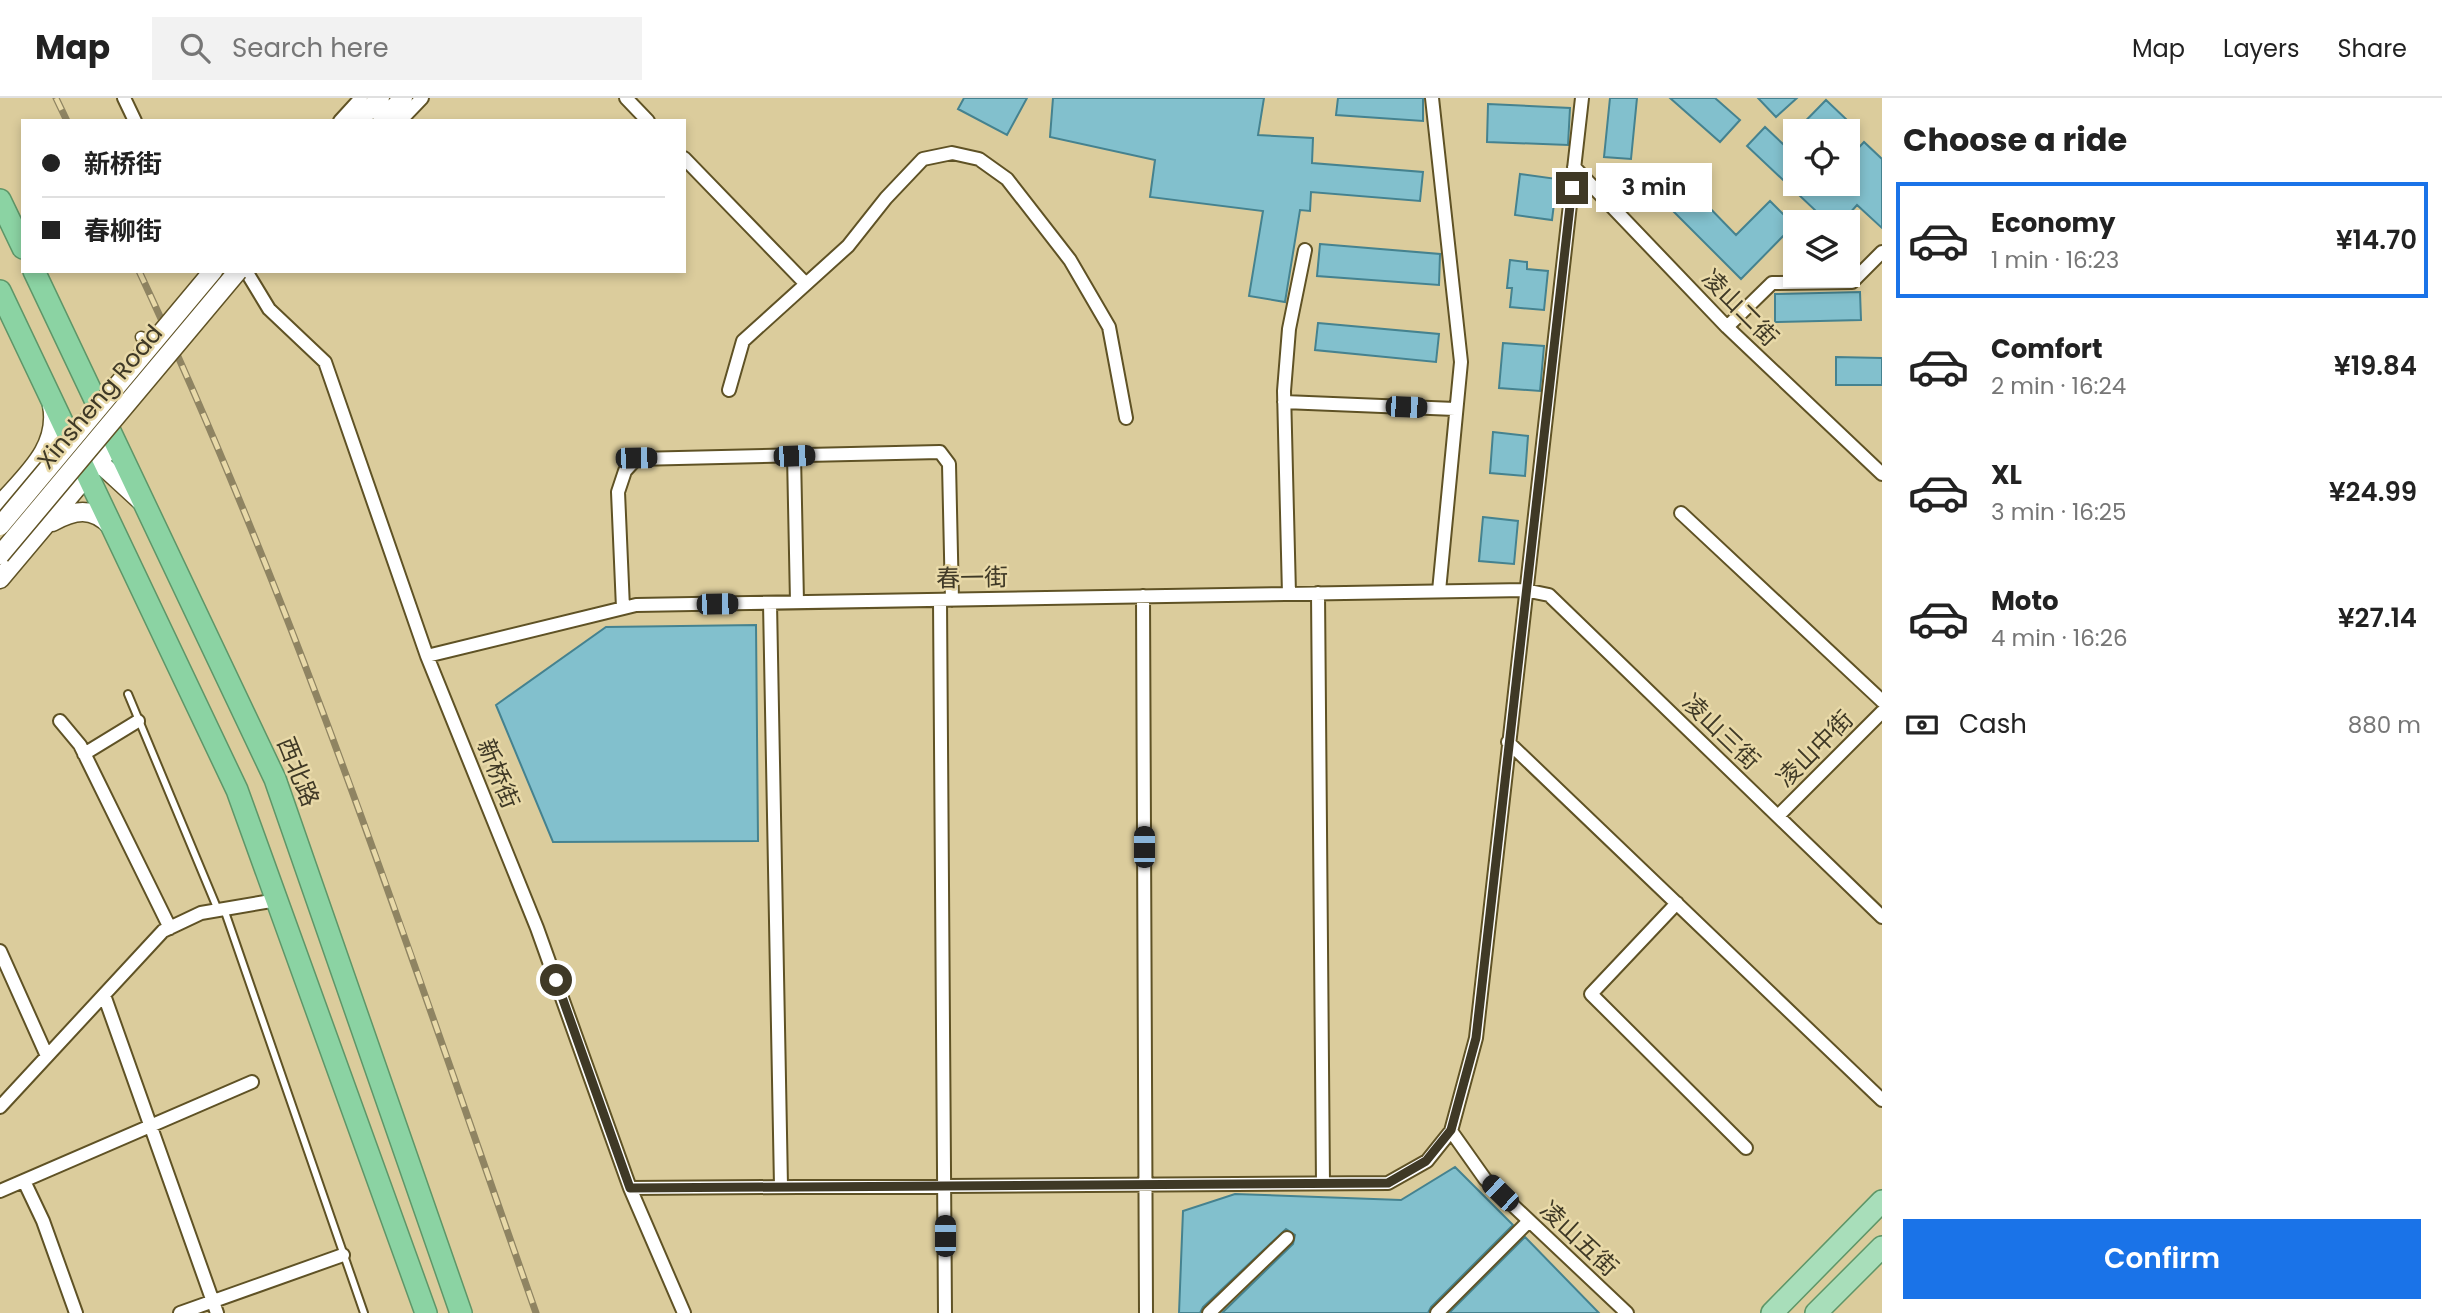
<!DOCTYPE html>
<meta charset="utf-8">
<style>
body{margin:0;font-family:Poppins,"Noto Sans SC",sans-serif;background:#f2f2f2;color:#222;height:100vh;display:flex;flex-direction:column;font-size:26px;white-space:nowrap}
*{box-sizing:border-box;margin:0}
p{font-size:23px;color:#767676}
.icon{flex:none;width:38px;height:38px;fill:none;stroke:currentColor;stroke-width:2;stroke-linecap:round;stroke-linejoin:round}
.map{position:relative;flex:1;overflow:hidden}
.panel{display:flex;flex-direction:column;background:#fff;width:560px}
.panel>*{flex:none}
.guide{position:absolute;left:21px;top:21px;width:665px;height:154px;border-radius:0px;box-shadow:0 4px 10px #0003;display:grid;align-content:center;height:154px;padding:0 21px;background:#fff}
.controls{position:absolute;left:1783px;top:21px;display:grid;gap:14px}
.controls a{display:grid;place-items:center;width:77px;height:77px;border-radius:0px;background:#fff;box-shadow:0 4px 10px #0003;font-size:35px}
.end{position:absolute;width:32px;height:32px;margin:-16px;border:9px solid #3f3926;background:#fff;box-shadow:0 0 0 4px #fff}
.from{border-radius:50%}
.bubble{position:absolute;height:49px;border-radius:0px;background:#fff;box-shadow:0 4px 10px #0003;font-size:23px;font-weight:600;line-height:49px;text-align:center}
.car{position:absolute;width:21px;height:42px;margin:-21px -10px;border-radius:9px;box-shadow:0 0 5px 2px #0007;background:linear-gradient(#222 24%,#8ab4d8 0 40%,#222 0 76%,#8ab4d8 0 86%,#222 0)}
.guide b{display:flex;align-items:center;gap:24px;height:66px;font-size:26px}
.guide b+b{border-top:2px solid #e0e0e0}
.guide i{width:18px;height:18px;background:#222}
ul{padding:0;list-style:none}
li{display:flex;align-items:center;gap:21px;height:116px;margin:0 14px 10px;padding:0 7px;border:4px solid transparent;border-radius:0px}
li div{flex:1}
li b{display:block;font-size:26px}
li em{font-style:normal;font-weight:600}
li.on{border-color:#1a73e8}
li>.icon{width:63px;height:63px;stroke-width:1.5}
h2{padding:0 21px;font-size:32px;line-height:84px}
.pay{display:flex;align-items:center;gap:18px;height:77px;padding:0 21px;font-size:26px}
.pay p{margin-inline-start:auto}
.cta{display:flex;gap:14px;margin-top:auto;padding:14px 21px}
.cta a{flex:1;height:80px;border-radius:0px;background:#1a73e8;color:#fff;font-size:28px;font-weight:600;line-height:80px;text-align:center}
header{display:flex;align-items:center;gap:42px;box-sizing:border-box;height:98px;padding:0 35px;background:#fff;border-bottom:2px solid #e0e0e0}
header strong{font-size:33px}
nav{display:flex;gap:38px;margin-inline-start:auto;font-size:24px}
.search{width:490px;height:63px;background:#f2f2f2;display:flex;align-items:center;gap:18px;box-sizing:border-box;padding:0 24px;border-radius:0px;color:#767676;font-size:26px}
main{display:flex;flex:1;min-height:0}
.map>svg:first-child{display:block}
</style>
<header>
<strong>Map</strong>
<div class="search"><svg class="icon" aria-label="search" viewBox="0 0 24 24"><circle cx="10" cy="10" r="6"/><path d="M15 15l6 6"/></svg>Search here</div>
<nav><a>Map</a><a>Layers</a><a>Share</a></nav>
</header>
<main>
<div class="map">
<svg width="1882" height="1215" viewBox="0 0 1882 1215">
<rect width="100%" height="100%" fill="#dbcc9c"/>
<path fill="#82c0cd" stroke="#45828f" stroke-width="2" d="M 964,0 L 1027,0 L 1007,37 L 958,11 Z
M 1053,0 L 1264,0 L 1258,37 L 1313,40 L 1312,65 L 1423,74 L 1420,103 L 1311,94 L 1310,113 L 1300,112 L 1285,204 L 1249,198 L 1263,113 L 1150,99 L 1155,62 L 1050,39 Z
M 1338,0 L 1423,0 L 1423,23 L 1336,17 Z
M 1610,0 L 1637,0 L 1631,61 L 1604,59 Z
M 1670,0 L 1715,0 L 1740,22 L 1720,44 Z
M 1758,0 L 1797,0 L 1776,19 Z
M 1826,2 L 1847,22 L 1836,33 L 1796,33 L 1796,86 L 1848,86 L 1848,61 L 1864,44 L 1882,61 L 1882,130 L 1857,107 L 1842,124 L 1806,124 L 1816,113 L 1747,48 L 1765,29 L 1783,46 Z
M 1488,6 L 1570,10 L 1568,47 L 1487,44 Z
M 1671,72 L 1680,80 L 1686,74 L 1707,94 L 1701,101 L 1736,137 L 1770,103 L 1794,127 L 1741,181 L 1651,91 Z
M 1520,76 L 1557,81 L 1552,122 L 1515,117 Z
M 1320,146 L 1440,156 L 1439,187 L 1317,178 Z
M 1510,162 L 1527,164 L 1527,171 L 1548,173 L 1544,212 L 1510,209 L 1512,190 L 1507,190 Z
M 1860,194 L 1861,222 L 1775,224 L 1775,196 Z
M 1318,225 L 1439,236 L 1436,264 L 1315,252 Z
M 1503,245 L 1544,248 L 1540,293 L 1499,290 Z
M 1836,259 L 1882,260 L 1882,287 L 1836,287 Z
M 1493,334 L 1528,338 L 1525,378 L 1490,375 Z
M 1483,419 L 1518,423 L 1514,466 L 1479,463 Z
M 756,527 L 758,743 L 553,744 L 496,607 L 606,529 Z
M 1455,1069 L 1513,1127 L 1431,1209 L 1428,1215 L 1222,1215 L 1293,1146 L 1295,1137 L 1286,1131 L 1203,1209 L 1200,1215 L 1179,1215 L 1183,1113 L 1235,1096 L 1401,1102 Z
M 1525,1139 L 1599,1215 L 1449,1215 Z"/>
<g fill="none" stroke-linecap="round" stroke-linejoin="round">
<g stroke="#5f5225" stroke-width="10">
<path id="service" d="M 128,596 L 218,812
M 224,811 L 364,1215"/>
</g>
<g stroke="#5f5225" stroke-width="13">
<path id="pedestrian" d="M 141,239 L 147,243"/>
</g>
<g stroke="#5f5225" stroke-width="16">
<path id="minor" d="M 124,0 L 135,23
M 626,0 L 648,23
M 1432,0 L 1461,264 L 1439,493
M 340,23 L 361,0
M 400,23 L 422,0
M 684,60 L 806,186
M 1574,69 L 1727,229 L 1882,376
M 246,173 L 269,211 L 325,264 L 427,558 L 537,830 L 630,1090 L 684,1215
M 1727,229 L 1772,185 L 1852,184 L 1882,154
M 729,292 L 743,243 L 848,148 L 886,100 L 923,61 L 952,55 L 979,61 L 1007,81 L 1070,162 L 1109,229 L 1126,320
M 1284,304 L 1455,311
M 794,357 L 797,504
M 1681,415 L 1882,603
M 1318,495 L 1323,1085
M 1289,496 L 1284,293 L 1289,231 L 1305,152
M 1143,498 L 1146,1215
M 940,502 L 945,1215
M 770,505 L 781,1088
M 623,510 L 618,394 L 625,373 L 636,361 L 940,354 L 949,366 L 952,502
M 427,558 L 636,507 L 1525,492 L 1549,497 L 1882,819
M 60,623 L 80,647 L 170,830
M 1508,644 L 1882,1002
M 84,656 L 138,623
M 1778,718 L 1882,614
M 1677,805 L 1591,896 L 1746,1050
M 0,853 L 47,958
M 104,897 L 217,1215
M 0,1009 L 163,833 L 201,815 L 277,802
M 1451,1033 L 1485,1081 L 1627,1215
M 24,1083 L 43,1123 L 76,1215
M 630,1090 L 1388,1085 L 1427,1063 L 1451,1033 L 1476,940 L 1582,0
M 0,1093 L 252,984
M 180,1215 L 343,1157
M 1209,1215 L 1287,1140
M 1437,1215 L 1529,1123"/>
</g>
<g stroke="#5f5225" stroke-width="21">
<path id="secondary" d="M 358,23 L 380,0
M 382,23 L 403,0
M 91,357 L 140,402
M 0,407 C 26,377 60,350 52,307
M 52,424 C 74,412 92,408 111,428
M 0,481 L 115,344"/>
</g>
<g stroke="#5e9668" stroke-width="24">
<path id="primary" d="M 1772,1215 L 1882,1103
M 1816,1215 L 1882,1149"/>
</g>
<g stroke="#5e9668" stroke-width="24">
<path id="trunk" d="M 0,102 L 23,150
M 34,173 L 275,681 L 461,1215
M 0,193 L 237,692 L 426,1215"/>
</g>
<use href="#service" stroke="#fff" stroke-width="6"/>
<use href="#pedestrian" stroke="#fff" stroke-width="10"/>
<use href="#minor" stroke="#fff" stroke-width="12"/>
<use href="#secondary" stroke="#fff" stroke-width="18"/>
<use href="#primary" stroke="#a8deba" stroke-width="21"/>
<use href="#trunk" stroke="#8bd3a3" stroke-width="21"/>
<g stroke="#8f8462" stroke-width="7">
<path id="rail" d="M 56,0 L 67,23
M 139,173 C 297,510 413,865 536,1215"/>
</g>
<use href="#rail" stroke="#e8d9a8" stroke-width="4.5" stroke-dasharray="13" stroke-linecap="butt"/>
<g stroke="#5f5225" stroke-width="21" stroke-linecap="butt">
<path id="secondary-bridge" d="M 0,428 L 213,173
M 0,457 L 238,173"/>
</g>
<use href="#secondary-bridge" stroke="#fff" stroke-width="18"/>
</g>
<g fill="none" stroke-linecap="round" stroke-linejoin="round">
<path stroke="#3f3926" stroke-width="9" d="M 556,882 L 630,1090 L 1388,1085 L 1426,1063 L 1451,1032 L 1476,940 L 1572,90"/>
</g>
<g text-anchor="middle" stroke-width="5" stroke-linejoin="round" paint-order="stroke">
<g font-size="24" fill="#3f3926" stroke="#e8d9a8">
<text transform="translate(1740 210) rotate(45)" y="8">凌山二街</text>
<text transform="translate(100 299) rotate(-50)" y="8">Xinsheng Road</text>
<text transform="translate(972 480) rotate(-1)" y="8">春一街</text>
<text transform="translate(1721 634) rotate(44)" y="8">凌山三街</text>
<text transform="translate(1815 651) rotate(-45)" y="8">凌山中街</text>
<text transform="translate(298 674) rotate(68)" y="8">西北路</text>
<text transform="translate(498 676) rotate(68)" y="8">新桥街</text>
<text transform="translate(1579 1141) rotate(43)" y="8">凌山五街</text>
</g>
</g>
</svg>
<div class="controls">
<a><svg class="icon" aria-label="locate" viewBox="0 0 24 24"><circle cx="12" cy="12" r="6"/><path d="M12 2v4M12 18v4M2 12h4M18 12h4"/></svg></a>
<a><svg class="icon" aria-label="layers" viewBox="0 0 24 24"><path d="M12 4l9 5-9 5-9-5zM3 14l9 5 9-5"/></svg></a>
</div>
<i class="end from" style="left:556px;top:882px"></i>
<i class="end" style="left:1572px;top:90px"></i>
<div class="bubble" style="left:1596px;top:65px;width:116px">3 min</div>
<i class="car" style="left:1406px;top:309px;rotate:92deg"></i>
<i class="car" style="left:794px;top:358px;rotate:88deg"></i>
<i class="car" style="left:636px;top:360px;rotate:89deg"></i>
<i class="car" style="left:717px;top:506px;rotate:89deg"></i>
<i class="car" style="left:1144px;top:749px;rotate:0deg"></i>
<i class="car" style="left:1500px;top:1095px;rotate:314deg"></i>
<i class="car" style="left:945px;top:1138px;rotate:0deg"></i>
<div class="guide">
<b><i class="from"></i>新桥街</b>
<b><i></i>春柳街</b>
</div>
</div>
<section class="panel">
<h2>Choose a ride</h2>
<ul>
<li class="on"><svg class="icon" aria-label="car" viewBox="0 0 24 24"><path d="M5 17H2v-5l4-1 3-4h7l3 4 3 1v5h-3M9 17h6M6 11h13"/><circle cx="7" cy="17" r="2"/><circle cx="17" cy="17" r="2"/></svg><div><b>Economy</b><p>1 min · 16:23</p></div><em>¥14.70</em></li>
<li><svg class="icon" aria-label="car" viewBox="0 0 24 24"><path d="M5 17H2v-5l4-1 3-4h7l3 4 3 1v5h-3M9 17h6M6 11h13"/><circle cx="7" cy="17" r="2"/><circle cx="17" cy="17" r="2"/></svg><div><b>Comfort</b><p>2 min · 16:24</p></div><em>¥19.84</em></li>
<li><svg class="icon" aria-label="car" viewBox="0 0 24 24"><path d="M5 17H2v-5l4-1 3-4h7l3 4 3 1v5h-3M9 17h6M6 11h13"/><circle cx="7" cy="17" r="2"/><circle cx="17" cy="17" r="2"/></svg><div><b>XL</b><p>3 min · 16:25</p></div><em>¥24.99</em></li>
<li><svg class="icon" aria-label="car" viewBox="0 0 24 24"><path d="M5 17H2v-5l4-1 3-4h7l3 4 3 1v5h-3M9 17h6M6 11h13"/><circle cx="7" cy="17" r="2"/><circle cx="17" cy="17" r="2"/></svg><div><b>Moto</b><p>4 min · 16:26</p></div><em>¥27.14</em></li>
</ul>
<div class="pay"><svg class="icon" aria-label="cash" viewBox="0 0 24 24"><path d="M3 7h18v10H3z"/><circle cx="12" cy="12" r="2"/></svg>Cash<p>880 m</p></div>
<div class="cta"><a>Confirm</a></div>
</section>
</main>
